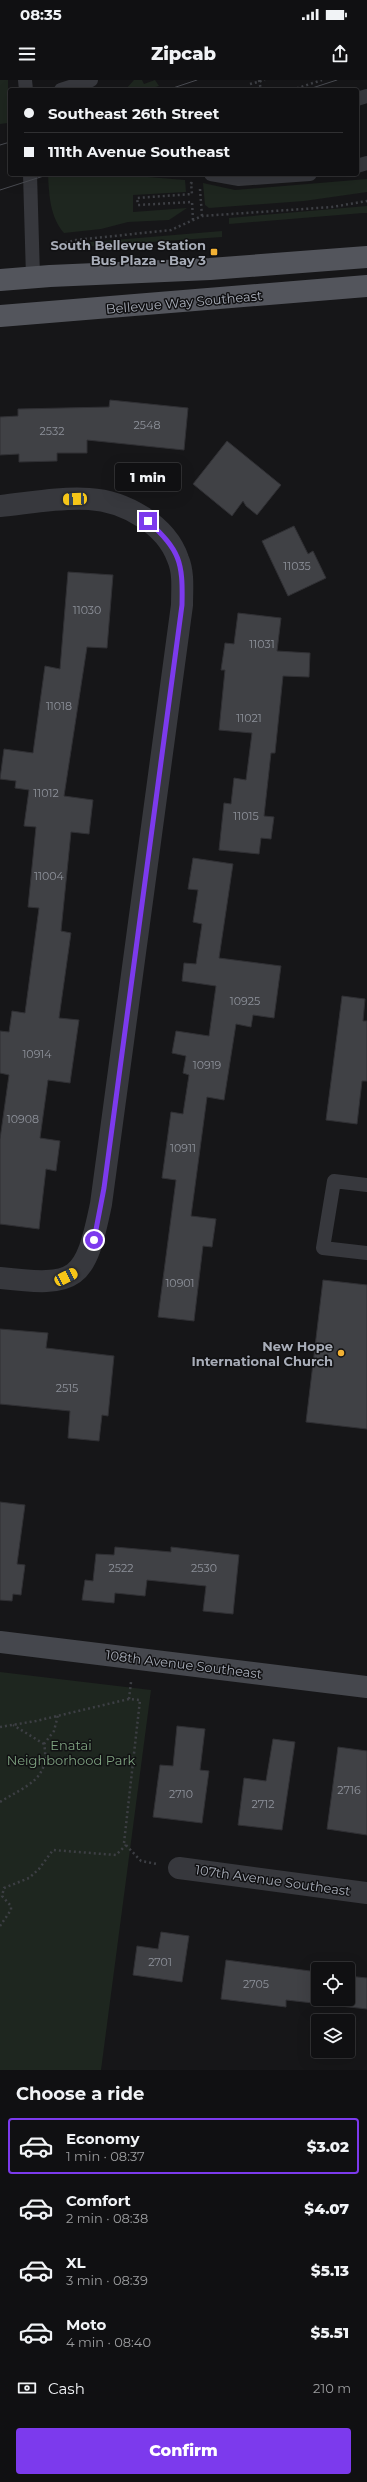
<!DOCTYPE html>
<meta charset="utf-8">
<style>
body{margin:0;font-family:Montserrat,sans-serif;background:#1e1e20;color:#f1f3f6;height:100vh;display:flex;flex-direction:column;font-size:15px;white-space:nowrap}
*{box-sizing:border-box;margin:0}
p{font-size:13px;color:#9c9d9f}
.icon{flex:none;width:22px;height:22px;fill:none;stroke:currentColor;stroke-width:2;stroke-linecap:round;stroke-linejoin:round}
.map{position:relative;height:1990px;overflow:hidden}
.side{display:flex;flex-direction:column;background:#101012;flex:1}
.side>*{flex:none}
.hud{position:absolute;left:8px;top:8px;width:351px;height:88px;border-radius:4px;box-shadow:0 4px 16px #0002,0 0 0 1px #303032;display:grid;align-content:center;height:88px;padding:0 16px;background:#101012}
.fabs{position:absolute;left:311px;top:1882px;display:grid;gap:8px}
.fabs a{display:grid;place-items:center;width:44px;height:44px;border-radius:4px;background:#101012;box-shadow:0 4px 16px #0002,0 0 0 1px #303032;font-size:20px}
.end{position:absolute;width:18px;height:18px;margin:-9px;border:5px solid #7c3aed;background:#fff;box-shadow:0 0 0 2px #fff}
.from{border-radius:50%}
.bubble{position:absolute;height:28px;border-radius:4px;background:#101012;box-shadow:0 4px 16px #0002,0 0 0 1px #303032;font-size:13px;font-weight:800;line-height:28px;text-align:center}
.car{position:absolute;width:12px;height:24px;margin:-12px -6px;border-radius:5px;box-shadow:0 0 3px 1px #0007;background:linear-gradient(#f5c518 24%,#345 0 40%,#f5c518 0 76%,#345 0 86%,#f5c518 0)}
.hud b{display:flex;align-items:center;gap:14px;height:38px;font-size:15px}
.hud b+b{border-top:1px solid #303032}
.hud i{width:10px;height:10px;background:#f1f3f6}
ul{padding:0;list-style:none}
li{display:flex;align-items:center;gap:12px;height:56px;margin:0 8px 6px;padding:0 8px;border:2px solid transparent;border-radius:4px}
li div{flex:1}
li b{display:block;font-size:15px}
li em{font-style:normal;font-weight:800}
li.selected{border-color:#7c3aed}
li>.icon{width:36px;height:36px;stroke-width:1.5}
h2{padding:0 16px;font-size:18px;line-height:48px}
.pay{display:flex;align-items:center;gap:10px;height:44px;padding:0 16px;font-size:15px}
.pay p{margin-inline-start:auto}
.action{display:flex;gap:8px;margin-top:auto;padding:8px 16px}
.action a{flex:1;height:46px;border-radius:4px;background:#7c3aed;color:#fff;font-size:16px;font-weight:800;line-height:46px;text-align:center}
.status{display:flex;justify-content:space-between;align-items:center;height:28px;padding:0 20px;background:#101012;direction:ltr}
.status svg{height:11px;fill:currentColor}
header{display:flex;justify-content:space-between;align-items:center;height:52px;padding:0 16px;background:#101012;font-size:18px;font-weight:800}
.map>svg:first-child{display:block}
</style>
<div class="status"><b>08:35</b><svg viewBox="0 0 49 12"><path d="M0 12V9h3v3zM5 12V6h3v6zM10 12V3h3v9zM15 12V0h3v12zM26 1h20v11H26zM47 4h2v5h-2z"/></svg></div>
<header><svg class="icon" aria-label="menu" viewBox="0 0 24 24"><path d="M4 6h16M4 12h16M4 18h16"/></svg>Zipcab<svg class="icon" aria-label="share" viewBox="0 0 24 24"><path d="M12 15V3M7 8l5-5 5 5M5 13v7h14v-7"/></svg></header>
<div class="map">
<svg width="367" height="1990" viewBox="0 0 367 1990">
<rect width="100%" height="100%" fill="#161618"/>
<path fill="#1e261f" d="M 0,0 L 8,0 L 8,43 L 0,44 Z
M 134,0 L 142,0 L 144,4 L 155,0 L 159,6 L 146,10 L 125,10 Z
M 48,94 L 111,94 L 185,100 L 186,112 L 133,115 L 133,132 L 187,128 L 169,140 L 128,142 L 101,149 L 64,153 C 50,137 49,115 48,94 Z
M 367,99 L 367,112 L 304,121 L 209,128 L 205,125 L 203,103 L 235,110 Z
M 367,126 L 367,133 L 363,133 L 229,144 L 229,138 Z
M 222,151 L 222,157 L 93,166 L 79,165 L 79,163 Z
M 0,1592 L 151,1610 L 101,1990 L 0,1990 Z"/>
<path fill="#404145" stroke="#303034" d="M 110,320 L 188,328 L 184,370 L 87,360 L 87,373 L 57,373 L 57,381 L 19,382 L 19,374 L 0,375 L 0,337 L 18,336 L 18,329 L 109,327 Z
M 227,361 L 281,405 L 257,435 L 246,426 L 243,421 L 232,436 L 193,404 Z
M 294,446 L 308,474 L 313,471 L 326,498 L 288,516 L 262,461 Z
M 68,492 L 113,495 L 107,568 L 87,567 L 64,716 L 93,720 L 89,754 L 71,752 L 61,851 L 71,853 L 59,938 L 79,940 L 70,1003 L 48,1000 L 40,1058 L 60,1061 L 56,1091 L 46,1089 L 39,1149 L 0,1144 L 0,1059 L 9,995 L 0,993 L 0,951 L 9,952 L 12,931 L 25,933 L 39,828 L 28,827 L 36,747 L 24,746 L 29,710 L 15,708 L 16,701 L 0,699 L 4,669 L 33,673 L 45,586 L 60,589 Z
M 238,533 L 281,538 L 277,571 L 310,573 L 309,597 L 283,596 L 275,673 L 271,673 L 264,736 L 274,737 L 271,759 L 261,758 L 259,774 L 219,770 L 224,723 L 231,724 L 234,698 L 246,700 L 252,653 L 219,650 L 225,590 L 221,590 L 225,563 L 234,564 Z
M 193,778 L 233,784 L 219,878 L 281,886 L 274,938 L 253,935 L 251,947 L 236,944 L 224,1020 L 207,1017 L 191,1136 L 216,1139 L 212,1167 L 203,1166 L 194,1241 L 158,1237 L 176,1100 L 162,1098 L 171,1032 L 183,1034 L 189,995 L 183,993 L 186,976 L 172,973 L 176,951 L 209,956 L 216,906 L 182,901 L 184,883 L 196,884 L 202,844 L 193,842 L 198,810 L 188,809 Z
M 342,916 L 365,919 L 363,941 L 367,941 L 367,1001 L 362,1001 L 357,1044 L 326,1040 Z
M 323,1200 L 367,1205 L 367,1349 L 306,1342 Z
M 0,1249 L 48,1253 L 46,1268 L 114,1276 L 108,1336 L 102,1335 L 99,1361 L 68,1358 L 70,1331 L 0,1324 Z
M 0,1422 L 25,1425 L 17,1484 L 25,1485 L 21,1515 L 13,1514 L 12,1521 L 0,1520 Z
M 115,1467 L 171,1472 L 171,1467 L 239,1475 L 233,1534 L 203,1531 L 206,1506 L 147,1500 L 145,1516 L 115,1513 L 114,1523 L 82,1520 L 85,1500 L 93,1501 L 96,1474 L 114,1475 Z
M 177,1646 L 205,1649 L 200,1690 L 209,1691 L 202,1743 L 153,1737 L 160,1685 L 173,1686 Z
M 273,1659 L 295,1662 L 282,1750 L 238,1745 L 244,1698 L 266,1701 Z
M 338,1667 L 367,1671 L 367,1755 L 327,1749 Z
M 161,1852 L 189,1856 L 182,1902 L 133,1895 L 137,1866 L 158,1869 Z
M 226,1880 L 318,1892 L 318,1919 L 348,1919 L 348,1896 L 367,1898 L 367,1929 L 286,1920 L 286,1927 L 221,1919 Z"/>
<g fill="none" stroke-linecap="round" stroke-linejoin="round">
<path stroke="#3d3f44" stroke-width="2.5" stroke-dasharray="2 3" stroke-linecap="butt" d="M 259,0 L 261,10
M 250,4 L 265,0
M 292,10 L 322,0
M 200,109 L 202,136
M 193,140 L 192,122 L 138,125 L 137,118 L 192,114 L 191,103 L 195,104
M 51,167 L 76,160 L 171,150 L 202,136 L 332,127 L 367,121
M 129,1619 L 131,1602
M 0,1647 L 36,1641 L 129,1619 L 140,1620 L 124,1763 L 141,1781 L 157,1784
M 44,1664 L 54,1651 L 58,1635
M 0,1722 C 25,1706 51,1700 44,1664 L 13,1645
M 0,1846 L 11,1830 L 11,1826 L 2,1816 L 4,1808 L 29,1798 L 39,1789 L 53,1770 L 116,1775 L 126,1765"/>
<path stroke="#37383d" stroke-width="14" d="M 25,0 L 26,10
M 61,10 L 91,0
M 357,19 L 367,16
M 357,86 L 367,83
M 30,94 L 33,197
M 211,94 L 239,99 L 310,94
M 367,1105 L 334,1101 L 323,1168 L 367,1173"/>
<path stroke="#37383d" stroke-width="22" d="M 0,426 C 29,423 60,417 89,419 C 124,421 166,444 178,479 C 184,493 182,510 182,525 L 101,1124 C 85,1201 78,1207 0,1198
M 179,1788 L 367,1813"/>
<path stroke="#45474d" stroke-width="22" d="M 0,1562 L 367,1607"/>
<path stroke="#53555c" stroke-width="22" d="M 0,200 L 50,196 L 210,189 L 367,177
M 0,236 L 367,206"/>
<path stroke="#4a4c52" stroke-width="1" d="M 167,10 L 197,0
M 306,10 L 337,0
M 0,65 L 10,62
M 0,110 L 50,94"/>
</g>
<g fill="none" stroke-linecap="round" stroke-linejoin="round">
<path stroke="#7c3aed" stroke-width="5" d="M 94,1160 L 104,1108 L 182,525 C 183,481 180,471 148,441"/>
</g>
<g fill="#f2b134" stroke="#111113" stroke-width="1.5">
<rect x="210" y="168" width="8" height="8" rx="2"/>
<circle cx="341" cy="1273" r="4"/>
</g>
<g text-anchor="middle" stroke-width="3" stroke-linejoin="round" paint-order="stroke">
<g font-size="11" fill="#8e929b">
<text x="147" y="349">2548</text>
<text x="52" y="355">2532</text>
<text x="297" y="490">11035</text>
<text x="87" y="534">11030</text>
<text x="262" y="568">11031</text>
<text x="59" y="630">11018</text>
<text x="249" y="642">11021</text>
<text x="46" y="717">11012</text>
<text x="246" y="740">11015</text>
<text x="49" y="800">11004</text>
<text x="245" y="925">10925</text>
<text x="37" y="978">10914</text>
<text x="207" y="989">10919</text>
<text x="23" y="1043">10908</text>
<text x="183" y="1072">10911</text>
<text x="180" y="1207">10901</text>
<text x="67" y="1312">2515</text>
<text x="121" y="1492">2522</text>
<text x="204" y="1492">2530</text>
<text x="349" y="1714">2716</text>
<text x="181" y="1718">2710</text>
<text x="263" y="1728">2712</text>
<text x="160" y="1886">2701</text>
<text x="256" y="1908">2705</text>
</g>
<g font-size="13" font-weight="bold" fill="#a8adb8" stroke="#111113" text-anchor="end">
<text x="206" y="170">South Bellevue Station<tspan x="206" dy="15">Bus Plaza - Bay 3</tspan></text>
<text x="333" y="1271">New Hope<tspan x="333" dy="15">International Church</tspan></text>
</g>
<g font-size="13" fill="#a8adb8" stroke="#111113">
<text transform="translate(184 222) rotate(-5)" y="5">Bellevue Way Southeast</text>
<text transform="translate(184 1584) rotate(7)" y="5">108th Avenue Southeast</text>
<text transform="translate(273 1800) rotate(8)" y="5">107th Avenue Southeast</text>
</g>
<g font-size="13" fill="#7fa381" stroke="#111113">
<text x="71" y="1670">Enatai<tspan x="71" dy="15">Neighborhood Park</tspan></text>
</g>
</g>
</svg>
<div class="fabs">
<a><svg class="icon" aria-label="locate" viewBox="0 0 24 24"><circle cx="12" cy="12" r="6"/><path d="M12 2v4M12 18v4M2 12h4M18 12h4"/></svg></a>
<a><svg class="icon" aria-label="layers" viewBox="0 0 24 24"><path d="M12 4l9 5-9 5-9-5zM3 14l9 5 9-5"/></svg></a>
</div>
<i class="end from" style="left:94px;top:1160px"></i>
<i class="end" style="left:148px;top:441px"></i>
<div class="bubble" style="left:115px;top:383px;width:66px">1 min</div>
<i class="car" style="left:75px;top:419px;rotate:267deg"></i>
<i class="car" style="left:66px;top:1197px;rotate:63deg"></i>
<div class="hud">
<b><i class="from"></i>Southeast 26th Street</b>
<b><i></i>111th Avenue Southeast</b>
</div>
</div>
<section class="side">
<h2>Choose a ride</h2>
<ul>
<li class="selected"><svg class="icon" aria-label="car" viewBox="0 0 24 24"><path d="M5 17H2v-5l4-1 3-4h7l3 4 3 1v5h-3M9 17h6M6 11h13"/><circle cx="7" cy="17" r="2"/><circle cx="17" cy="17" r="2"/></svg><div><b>Economy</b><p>1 min · 08:37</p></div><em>$3.02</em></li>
<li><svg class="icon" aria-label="car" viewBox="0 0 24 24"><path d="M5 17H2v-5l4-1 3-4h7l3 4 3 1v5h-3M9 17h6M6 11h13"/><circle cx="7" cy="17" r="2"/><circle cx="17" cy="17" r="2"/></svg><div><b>Comfort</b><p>2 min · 08:38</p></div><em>$4.07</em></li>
<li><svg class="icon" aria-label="car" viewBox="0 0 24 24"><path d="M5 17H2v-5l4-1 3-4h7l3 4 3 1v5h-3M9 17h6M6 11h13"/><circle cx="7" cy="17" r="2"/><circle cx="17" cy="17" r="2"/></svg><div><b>XL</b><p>3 min · 08:39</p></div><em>$5.13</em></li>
<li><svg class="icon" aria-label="car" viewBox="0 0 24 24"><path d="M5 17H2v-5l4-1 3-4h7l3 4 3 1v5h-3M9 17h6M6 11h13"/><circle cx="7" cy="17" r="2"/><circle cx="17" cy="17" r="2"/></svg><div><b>Moto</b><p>4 min · 08:40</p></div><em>$5.51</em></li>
</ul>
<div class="pay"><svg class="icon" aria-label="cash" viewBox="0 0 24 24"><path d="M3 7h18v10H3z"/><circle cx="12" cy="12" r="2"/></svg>Cash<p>210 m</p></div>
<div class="action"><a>Confirm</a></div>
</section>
